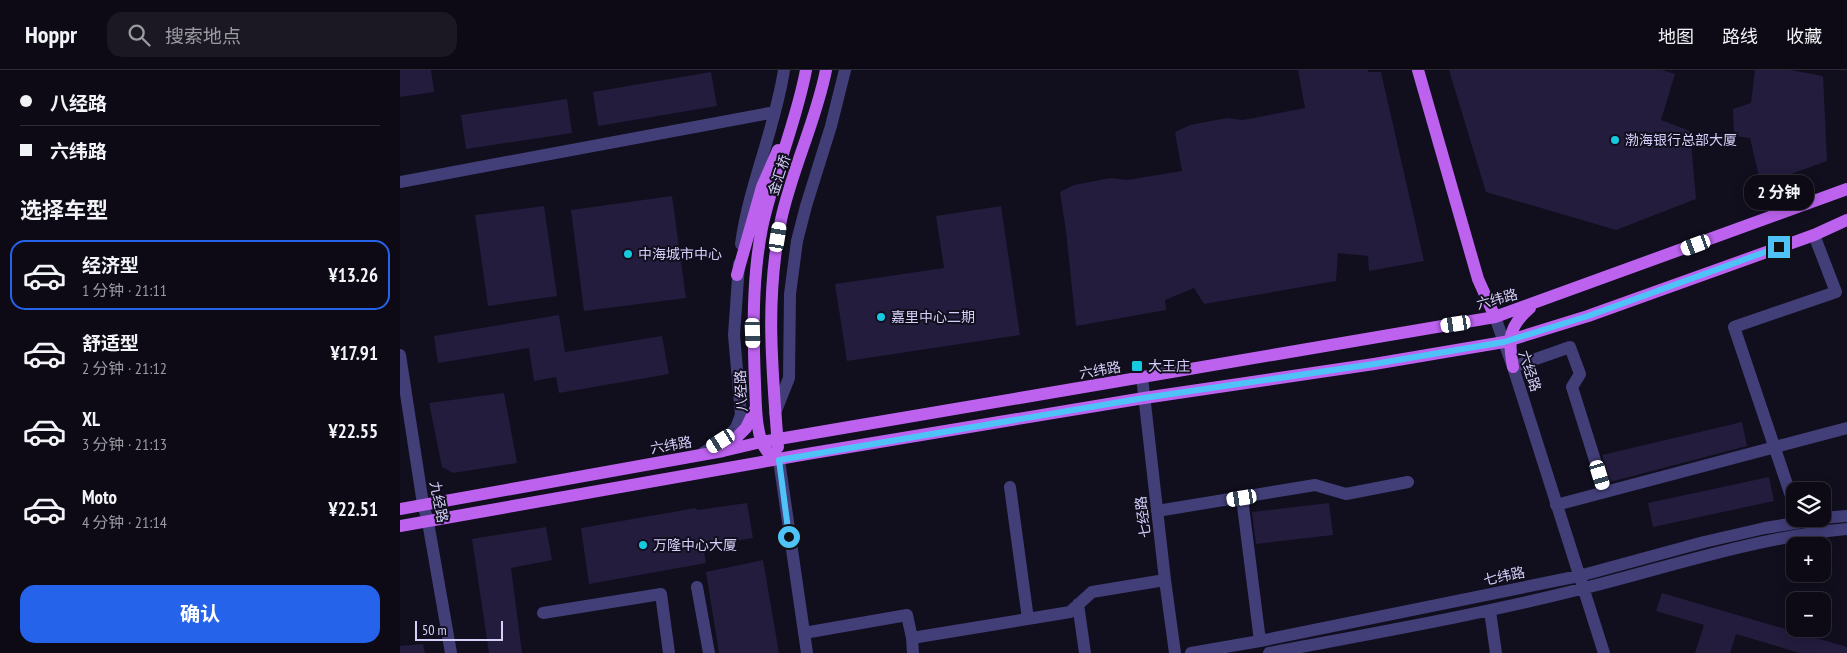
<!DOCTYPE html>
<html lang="zh">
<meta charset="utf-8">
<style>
body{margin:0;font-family:"PT Sans Narrow","Noto Sans SC",sans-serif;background:#1b1823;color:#f1f3f6;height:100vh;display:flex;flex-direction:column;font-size:19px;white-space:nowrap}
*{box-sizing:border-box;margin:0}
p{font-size:16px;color:#9a9aa1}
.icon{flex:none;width:28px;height:28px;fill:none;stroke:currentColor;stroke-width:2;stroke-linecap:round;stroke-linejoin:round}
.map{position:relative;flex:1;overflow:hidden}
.details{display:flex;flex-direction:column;background:#0d0a16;width:400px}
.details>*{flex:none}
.hud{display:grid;align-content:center;height:110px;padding:0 20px;background:#0d0a16}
.buttons{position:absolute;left:1386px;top:412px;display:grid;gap:10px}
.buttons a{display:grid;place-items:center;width:45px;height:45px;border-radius:10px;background:#0d0a16;box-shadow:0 2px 12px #0003,0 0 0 1px #2d2b35;font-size:25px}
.scale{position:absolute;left:15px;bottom:12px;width:88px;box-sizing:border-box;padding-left:5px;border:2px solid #d5d0fa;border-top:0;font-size:14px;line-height:18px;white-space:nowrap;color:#d5d0fa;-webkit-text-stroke:4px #110e1e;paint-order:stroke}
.end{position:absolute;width:22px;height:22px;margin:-11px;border:6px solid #4fc3f7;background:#111;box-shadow:0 0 0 2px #111}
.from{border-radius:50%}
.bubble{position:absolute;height:35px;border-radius:15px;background:#0d0a16;box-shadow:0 2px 12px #0003,0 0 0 1px #2d2b35;font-size:16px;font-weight:700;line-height:35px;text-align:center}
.car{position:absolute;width:15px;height:30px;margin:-15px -8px;border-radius:6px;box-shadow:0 0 4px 1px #0007;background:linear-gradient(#fff 24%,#345 0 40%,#fff 0 76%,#345 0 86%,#fff 0)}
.hud b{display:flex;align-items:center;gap:18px;height:48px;font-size:19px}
.hud b+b{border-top:1px solid #2d2b35}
.hud i{width:12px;height:12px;background:#f1f3f6}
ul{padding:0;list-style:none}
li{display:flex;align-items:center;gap:15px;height:70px;margin:0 10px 8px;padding:0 10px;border:2px solid transparent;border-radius:15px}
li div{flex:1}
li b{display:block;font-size:19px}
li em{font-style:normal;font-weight:700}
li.active{border-color:#2563eb}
li>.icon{width:45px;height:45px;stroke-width:1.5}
h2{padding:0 20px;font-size:22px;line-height:60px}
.button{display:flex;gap:10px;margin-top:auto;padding:10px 20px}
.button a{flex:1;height:58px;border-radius:15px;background:#2563eb;color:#fff;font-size:20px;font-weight:700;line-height:58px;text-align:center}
header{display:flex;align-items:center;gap:30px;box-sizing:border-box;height:70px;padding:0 25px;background:#0d0a16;border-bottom:1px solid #2d2b35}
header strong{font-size:24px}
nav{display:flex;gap:28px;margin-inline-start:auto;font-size:18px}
.search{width:350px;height:45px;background:#1b1823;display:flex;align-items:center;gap:12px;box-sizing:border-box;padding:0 18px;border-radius:15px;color:#9a9aa1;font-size:19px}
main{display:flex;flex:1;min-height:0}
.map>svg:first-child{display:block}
</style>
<header>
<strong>Hoppr</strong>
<div class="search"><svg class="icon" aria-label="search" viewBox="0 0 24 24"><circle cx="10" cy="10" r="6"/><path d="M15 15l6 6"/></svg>搜索地点</div>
<nav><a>地图</a><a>路线</a><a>收藏</a></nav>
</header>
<main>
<section class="details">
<div class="hud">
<b><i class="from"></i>八经路</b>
<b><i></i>六纬路</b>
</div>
<h2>选择车型</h2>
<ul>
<li class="active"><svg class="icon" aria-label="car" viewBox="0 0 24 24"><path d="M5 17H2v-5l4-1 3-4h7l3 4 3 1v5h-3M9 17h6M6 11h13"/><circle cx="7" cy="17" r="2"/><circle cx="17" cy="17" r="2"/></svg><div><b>经济型</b><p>1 分钟 · 21:11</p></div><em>¥13.26</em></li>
<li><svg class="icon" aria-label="car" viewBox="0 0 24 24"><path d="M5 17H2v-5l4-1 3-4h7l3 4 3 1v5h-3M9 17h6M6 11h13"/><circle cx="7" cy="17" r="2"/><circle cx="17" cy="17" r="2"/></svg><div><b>舒适型</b><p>2 分钟 · 21:12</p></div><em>¥17.91</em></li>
<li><svg class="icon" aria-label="car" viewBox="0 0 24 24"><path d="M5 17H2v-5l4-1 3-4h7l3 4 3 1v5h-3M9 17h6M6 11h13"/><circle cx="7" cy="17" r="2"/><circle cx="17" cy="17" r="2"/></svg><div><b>XL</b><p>3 分钟 · 21:13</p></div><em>¥22.55</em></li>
<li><svg class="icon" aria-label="car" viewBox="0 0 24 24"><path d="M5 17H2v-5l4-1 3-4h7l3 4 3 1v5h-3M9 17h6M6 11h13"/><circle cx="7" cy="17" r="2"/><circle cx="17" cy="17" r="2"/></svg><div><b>Moto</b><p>4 分钟 · 21:14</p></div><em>¥22.51</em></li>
</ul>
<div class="button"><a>确认</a></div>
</section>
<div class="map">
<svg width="1447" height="583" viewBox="0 0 1447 583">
<rect width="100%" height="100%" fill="#110e1e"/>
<path fill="#231c3d" d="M 0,0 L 31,0 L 34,22 L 0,27 Z
M 898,0 L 968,0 L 968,2 L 981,2 L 1024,191 L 969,201 L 968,186 L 938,183 L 936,211 L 804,234 L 794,218 L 765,230 L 766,240 L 676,256 L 666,161 L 660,122 L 674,115 L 711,108 L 727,110 L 782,101 L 775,62 L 790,55 L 827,48 L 843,50 L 905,38 Z
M 1049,0 L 1262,0 L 1275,4 L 1261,50 L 1290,61 L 1296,129 L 1216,160 L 1086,122 Z
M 1355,0 L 1390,0 L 1423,6 L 1427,91 L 1361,115 L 1350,68 L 1334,66 L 1333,39 L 1351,33 Z
M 311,2 L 317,36 L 198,56 L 193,22 Z
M 167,29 L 172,63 L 66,79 L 61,45 Z
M 272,126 L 286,228 L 184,241 L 171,140 Z
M 144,136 L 157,226 L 88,236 L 75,145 Z
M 601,136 L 620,265 L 447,291 L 435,214 L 544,198 L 536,146 Z
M 159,245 L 165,282 L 262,266 L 269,304 L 159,323 L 156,307 L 134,311 L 129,278 L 38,293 L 34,266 Z
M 104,323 L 117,393 L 53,403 L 42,397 L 29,333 Z
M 1342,352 L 1347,376 L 1210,412 L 1202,385 Z
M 1369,407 L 1374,431 L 1253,457 L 1248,433 Z
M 347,433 L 353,468 L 303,476 L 306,493 L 189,514 L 181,458 L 296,438 L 297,440 Z
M 929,433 L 933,465 L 856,474 L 852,442 Z
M 146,457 L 152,490 L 111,498 L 122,583 L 89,583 L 72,469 Z
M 363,490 L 379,583 L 319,583 L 306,502 Z
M 1262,523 L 1447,577 L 1447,583 L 1400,583 L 1336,564 L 1330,583 L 1295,583 L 1304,555 L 1256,541 Z
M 23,574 L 25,583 L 0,583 L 0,576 Z"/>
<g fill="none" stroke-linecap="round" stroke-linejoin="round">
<path stroke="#413e78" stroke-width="12" d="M 0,112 L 375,42
M 341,174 C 349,115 375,59 384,0
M 1095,247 L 1113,297 L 1204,583
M 0,285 L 23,434 L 28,452 L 51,583
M 1113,297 L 1170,277 L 1180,304 L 1172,317 L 1205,422
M 742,307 L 765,510 L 775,583
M 375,343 L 389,308 L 390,224 L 397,171 L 406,136 L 431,56 L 445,0
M 300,385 L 327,367 L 336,358 L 341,345 L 334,265 L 339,194
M 379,390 L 407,583
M 610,417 L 628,549
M 842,428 L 860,571
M 1156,435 L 1447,358
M 1395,438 L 1334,257 L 1436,222 L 1414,165
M 757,441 L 915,415 L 946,424 L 1008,412
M 1422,448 L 1447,446
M 297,517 L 309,583
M 678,534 L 685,583
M 1090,541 L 1096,583
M 143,543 L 261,524 L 269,583
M 404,563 L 507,545 L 512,568
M 513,583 L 512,568 L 670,542 L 692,522 L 765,510
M 791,583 L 860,571 L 1179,506 L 1304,472 L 1365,458 L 1420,449
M 869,583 C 974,563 1078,545 1181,519 C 1269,497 1357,467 1447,459"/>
<path stroke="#bc62ef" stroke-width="12" d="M 1018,0 L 1078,209 L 1095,247
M 337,205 L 362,117 L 378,80
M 1113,297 C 1108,269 1108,257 1130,238
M 378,377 C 372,297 365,229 381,150 C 392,99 416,51 426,0
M 324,380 L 346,358 L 356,337
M 379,390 C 375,387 370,385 367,381 C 355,367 356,332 355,314 C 353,262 352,209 362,158 C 373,105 396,54 406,0
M 0,439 L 323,381 L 361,372 L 449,357 L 1095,247 L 1447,119
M 0,456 L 407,384 L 744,328 L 974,294 L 1104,272 L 1188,246 L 1414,165 L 1447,150"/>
</g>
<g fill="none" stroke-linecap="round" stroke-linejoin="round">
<path stroke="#4fc3f7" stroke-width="6" d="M 389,467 L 379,390 L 744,328 L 974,294 L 1104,272 L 1188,246 L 1379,177"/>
</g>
<g fill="#17c9df" stroke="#110e1e" stroke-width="2">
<circle cx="1215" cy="70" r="5"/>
<circle cx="228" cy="184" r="5"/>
<circle cx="481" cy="247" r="5"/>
<rect x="731" y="290" width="12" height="12" rx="2.5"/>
<circle cx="243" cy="475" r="5"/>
</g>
<g text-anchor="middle" stroke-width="4" stroke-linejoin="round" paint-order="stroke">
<g font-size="14" fill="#d5d0fa" stroke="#110e1e" text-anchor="start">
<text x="1225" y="75">渤海银行总部大厦</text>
<text x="238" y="189">中海城市中心</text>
<text x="491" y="252">嘉里中心二期</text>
<text x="748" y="301">大王庄</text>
<text x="253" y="480">万隆中心大厦</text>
</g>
<g font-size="14" fill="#d5d0fa" stroke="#110e1e">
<text transform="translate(379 105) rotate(-72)" y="5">金汇桥</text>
<text transform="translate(1097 229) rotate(-15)" y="5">六纬路</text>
<text transform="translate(700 300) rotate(-10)" y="5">六纬路</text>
<text transform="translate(1130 301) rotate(72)" y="5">六经路</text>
<text transform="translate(341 321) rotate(-93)" y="5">八经路</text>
<text transform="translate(271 375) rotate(-10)" y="5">六纬路</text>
<text transform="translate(39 432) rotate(79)" y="5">九经路</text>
<text transform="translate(743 447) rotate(-97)" y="5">七经路</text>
<text transform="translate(1104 506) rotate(-12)" y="5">七纬路</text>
</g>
</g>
</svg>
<div class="buttons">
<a><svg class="icon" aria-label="layers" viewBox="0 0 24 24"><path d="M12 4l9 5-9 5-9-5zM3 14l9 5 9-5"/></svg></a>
<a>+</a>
<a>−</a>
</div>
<div class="scale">50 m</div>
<i class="end from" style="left:389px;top:467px"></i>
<i class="end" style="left:1379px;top:177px"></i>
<div class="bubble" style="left:1344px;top:105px;width:70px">2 分钟</div>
<i class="car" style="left:378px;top:167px;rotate:9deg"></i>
<i class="car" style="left:1296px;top:175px;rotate:250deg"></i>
<i class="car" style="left:1056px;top:254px;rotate:261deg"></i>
<i class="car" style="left:353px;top:263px;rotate:178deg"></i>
<i class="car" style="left:321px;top:371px;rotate:238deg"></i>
<i class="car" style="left:1200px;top:405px;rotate:163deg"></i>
<i class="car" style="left:842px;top:428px;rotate:261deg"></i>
</div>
</main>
